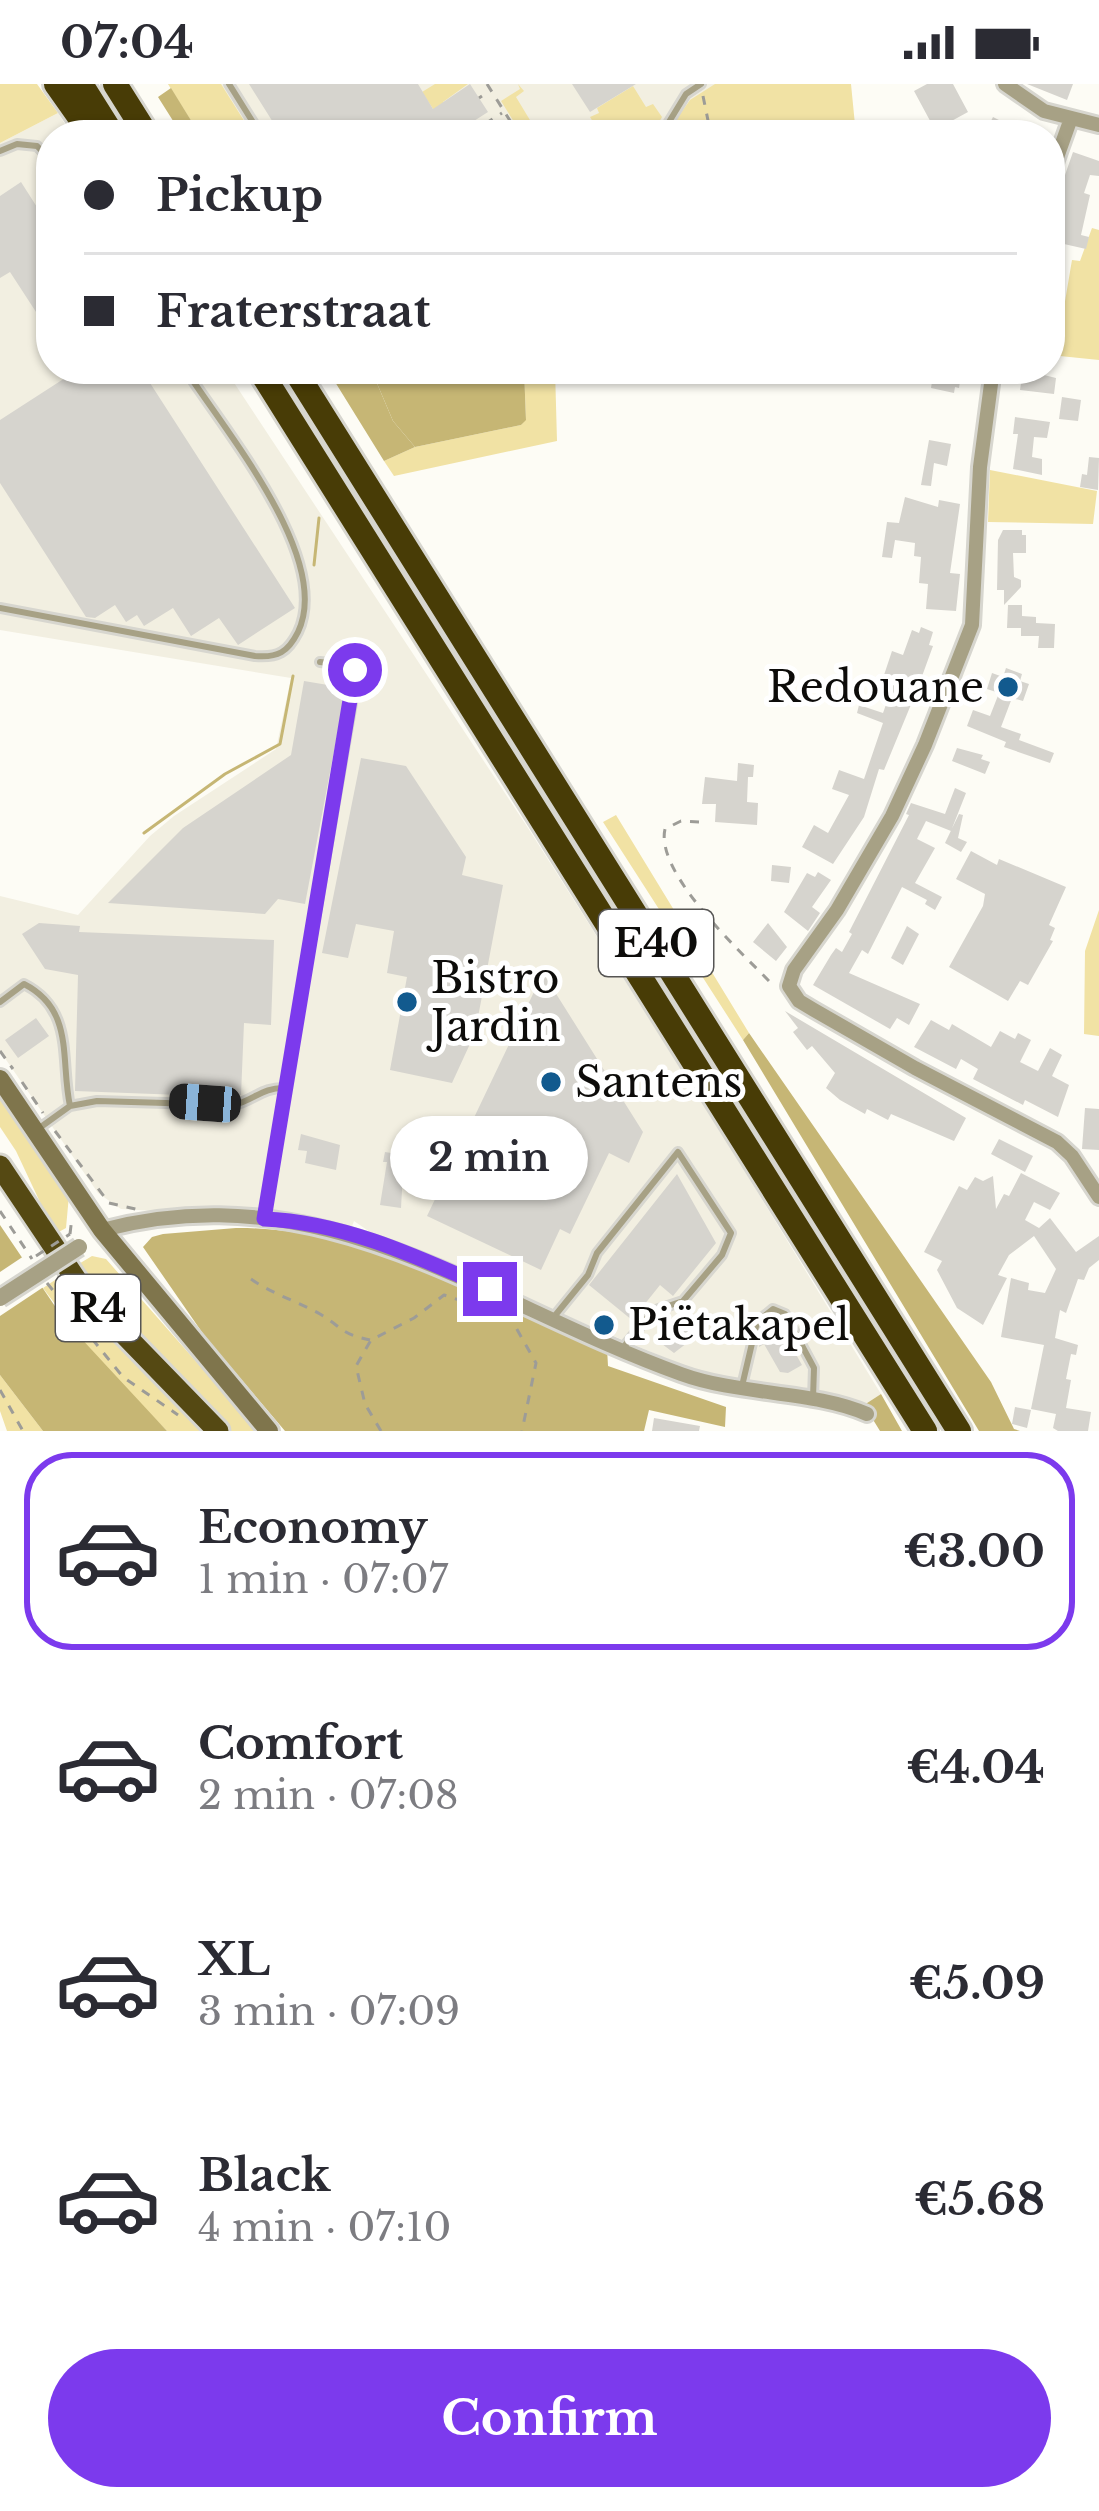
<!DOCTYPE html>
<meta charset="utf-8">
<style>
body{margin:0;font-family:"Libre Baskerville",serif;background:#f7f7f7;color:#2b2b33;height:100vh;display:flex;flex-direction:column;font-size:45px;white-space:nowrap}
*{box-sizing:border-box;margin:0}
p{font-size:39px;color:#7c7c81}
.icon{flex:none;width:66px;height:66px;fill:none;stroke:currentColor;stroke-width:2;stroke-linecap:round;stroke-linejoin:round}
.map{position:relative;height:1347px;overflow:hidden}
.drawer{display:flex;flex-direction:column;background:#fff;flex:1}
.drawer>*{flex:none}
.banner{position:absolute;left:36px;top:36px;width:1029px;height:264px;border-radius:48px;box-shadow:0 3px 9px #0004;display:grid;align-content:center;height:264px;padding:0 48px;background:#fff}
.end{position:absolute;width:54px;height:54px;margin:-27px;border:15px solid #7c3aed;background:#fff;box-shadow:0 0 0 6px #fff}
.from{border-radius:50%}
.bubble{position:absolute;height:84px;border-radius:42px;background:#fff;box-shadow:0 3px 9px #0004;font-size:39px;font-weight:700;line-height:84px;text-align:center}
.car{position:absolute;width:36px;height:72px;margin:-36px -18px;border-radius:15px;box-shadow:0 0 9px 3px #0007;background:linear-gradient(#222 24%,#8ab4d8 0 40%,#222 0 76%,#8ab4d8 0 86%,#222 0)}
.banner b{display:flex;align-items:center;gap:42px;height:114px;font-size:45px}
.banner b+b{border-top:3px solid #e1e1e2}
.banner i{width:30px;height:30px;background:#2b2b33}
ul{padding:21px 0 0;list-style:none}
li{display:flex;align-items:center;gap:36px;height:198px;margin:0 24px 18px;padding:0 24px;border:6px solid transparent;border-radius:48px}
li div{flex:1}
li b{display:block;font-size:45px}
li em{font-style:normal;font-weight:700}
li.selected{border-color:#7c3aed}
li>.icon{width:108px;height:108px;stroke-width:1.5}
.primary-button{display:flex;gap:24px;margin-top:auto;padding:24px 48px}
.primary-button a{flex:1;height:138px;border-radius:72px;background:#7c3aed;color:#fff;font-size:48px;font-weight:700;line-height:138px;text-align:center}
.status{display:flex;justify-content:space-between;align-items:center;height:84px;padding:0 60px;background:#fff;direction:ltr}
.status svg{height:33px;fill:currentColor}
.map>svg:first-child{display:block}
</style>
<div class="status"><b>07:04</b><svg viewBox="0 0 49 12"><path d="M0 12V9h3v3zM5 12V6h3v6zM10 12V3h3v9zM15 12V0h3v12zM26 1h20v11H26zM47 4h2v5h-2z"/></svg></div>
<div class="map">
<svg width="1099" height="1347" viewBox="0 0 1099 1347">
<rect width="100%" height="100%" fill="#fdfcf5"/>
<path fill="#f2efe1" d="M 168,0 L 754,0 L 670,51 L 200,51 Z
M 58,29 L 72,51 L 51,51 L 51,285 L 225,285 L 528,744 L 709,1029 L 881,1310 L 864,1321 L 738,1298 L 691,1285 L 370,1148 L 354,1137 L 351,1145 L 280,1134 L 121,1125 L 98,1109 L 0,967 L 0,812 L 78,831 L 150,752 L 174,732 L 276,665 L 291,594 L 0,546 L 0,59 Z"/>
<path fill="#f1e2a4" d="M 0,0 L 37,0 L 58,29 L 0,59 Z
M 168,0 L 221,0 L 253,51 L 200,51 Z
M 435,0 L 468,0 L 443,18 L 447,24 L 437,31 L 422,8 Z
M 518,0 L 524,7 L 516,13 L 539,51 L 522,51 L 501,17 L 520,5 Z
M 715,0 L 851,0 L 856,51 L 665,51 L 690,16 Z
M 633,2 L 646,23 L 653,20 L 662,33 L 652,51 L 601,51 L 590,33 L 599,29 L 597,24 Z
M 1092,144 L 1099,146 L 1099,276 L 1050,271 L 1050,234 L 1062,235 L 1072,176 L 1080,177 Z
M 524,285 L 555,285 L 557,357 L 394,392 L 384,377 L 415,363 L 521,341 L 526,335 Z
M 990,386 L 1097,407 L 1093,440 L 988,438 Z
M 616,731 L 749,949 L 743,956 L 603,738 Z
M 1099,826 L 1099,952 L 1084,950 L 1085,867 Z
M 0,1008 L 69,1111 L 66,1144 L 55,1150 L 16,1067 L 0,1043 Z
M 92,1172 L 106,1175 L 257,1347 L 229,1347 L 114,1229 L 77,1181 Z
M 61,1192 L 117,1260 L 204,1347 L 167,1347 L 95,1273 L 43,1204 Z
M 0,1291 L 43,1347 L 7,1347 L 0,1327 Z"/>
<path fill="#c6b675" d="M 171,4 L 200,51 L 182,51 L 158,13 Z
M 327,285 L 342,285 L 352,300 L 367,293 L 376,297 L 393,337 L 415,363 L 384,377 Z
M 749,949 L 991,1298 L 1014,1345 L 1020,1347 L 979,1347 L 743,956 Z
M 236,1144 C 363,1143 492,1214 607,1264 L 608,1282 L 726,1323 L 725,1343 L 649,1326 L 644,1347 L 285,1347 L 206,1254 L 143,1163 L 152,1153 L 163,1150 Z
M 881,1310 L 902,1347 L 880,1347 L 864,1321 Z"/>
<path fill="#c6b674" d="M 422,285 L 524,285 L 526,336 L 521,341 L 415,363 L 393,337 L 376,297 L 382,292 Z
M 0,1141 L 65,1237 L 167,1347 L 43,1347 L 0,1291 Z"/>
<path fill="#fdfcf5" d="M 27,1170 L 48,1200 L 0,1232 L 0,1188 Z"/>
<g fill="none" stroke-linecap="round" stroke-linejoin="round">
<path stroke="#c6b674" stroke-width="3" d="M 314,481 L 319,434
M 144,749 L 225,690 L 280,660 L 293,592"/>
</g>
<path fill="#d6d4ce" d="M 249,0 L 418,0 L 433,25 L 470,0 L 488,28 L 452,51 L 268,51 L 276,43 Z
M 572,0 L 636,0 L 590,28 Z
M 927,0 L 953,0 L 968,28 L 935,46 L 914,7 Z
M 1027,0 L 1073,0 L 1067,16 Z
M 993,33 L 1028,51 L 984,51 Z
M 1073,68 L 1099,77 L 1099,92 L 1090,91 L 1084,109 L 1090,111 L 1081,151 L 1089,153 L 1086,165 L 1064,160 L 1061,177 L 1050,175 L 1050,149 L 1053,134 L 1058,135 L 1064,117 L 1057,114 Z
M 21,98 L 51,145 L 51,251 L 10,188 L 0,194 L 0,112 Z
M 79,285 L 141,285 L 295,524 L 238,561 L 219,534 L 191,552 L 173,524 L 144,542 L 137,531 L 126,538 L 115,521 L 95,534 L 86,533 L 0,399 L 0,336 Z
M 934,285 L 962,285 L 959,304 L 955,303 L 954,309 L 931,304 Z
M 1023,285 L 1044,285 L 1044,291 L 1056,294 L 1054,310 L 1020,306 Z
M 1062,313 L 1081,316 L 1078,337 L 1059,335 Z
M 1015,333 L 1050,338 L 1047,354 L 1034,353 L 1032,373 L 1042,375 L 1042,391 L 1013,385 L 1018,350 L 1013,350 Z
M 929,356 L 951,360 L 947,382 L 934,379 L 931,402 L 921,401 Z
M 1089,373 L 1099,374 L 1098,406 L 1080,403 L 1082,390 L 1087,391 Z
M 905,413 L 938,423 L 939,416 L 960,420 L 950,489 L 960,490 L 956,527 L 926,525 L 928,500 L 919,499 L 921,473 L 914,472 L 915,459 L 895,456 L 892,474 L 882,473 L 887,438 L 899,439 Z
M 1003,446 L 1022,446 L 1022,451 L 1026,451 L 1026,469 L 1013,469 L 1014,493 L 1021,496 L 1021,503 L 1004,521 L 1004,506 L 997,506 L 998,456 Z
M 1008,521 L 1022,521 L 1022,532 L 1036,533 L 1036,539 L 1055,540 L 1054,564 L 1038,564 L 1039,552 L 1021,552 L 1021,544 L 1007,544 Z
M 921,543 L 933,548 L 929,561 L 933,562 L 917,606 L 884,686 L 879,685 L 864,733 L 833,780 L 802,763 L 814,741 L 828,749 L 849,711 L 832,705 L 839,686 L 864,695 L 883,639 L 857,629 L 859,621 L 883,629 L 894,598 L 883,594 L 892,567 L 903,571 L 912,546 L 919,549 Z
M 1006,584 L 1022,590 L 1020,597 L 1029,600 L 1023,617 L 1012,614 L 1001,643 L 1021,650 L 1019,656 L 1054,669 L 1050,679 L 1004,663 L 1006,658 L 967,642 L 973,626 L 990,632 L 999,609 L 987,605 L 992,589 L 1003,593 Z
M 304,597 L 346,604 L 305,820 L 278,815 L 265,830 L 108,819 L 183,744 L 291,671 Z
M 957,664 L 983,671 L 981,675 L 990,678 L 985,690 L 952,677 Z
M 361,674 L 406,682 L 466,773 L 462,791 L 503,801 L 475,949 L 452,999 L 390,986 L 407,893 L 387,889 L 394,847 L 356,840 L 348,874 L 322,869 Z
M 738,679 L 754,681 L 753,693 L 748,693 L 747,718 L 758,719 L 757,741 L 715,738 L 716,720 L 702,720 L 705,693 L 737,697 Z
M 955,704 L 966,709 L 951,747 L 926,737 L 917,755 L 935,764 L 915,799 L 942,813 L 935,826 L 925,820 L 927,816 L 902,803 L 868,870 L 862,866 L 849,889 L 920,920 L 909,941 L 897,934 L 890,945 L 813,901 L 831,871 L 836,864 L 842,868 L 852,850 L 849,848 L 909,731 L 906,730 L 911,719 L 945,730 Z
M 959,730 L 963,731 L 958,754 L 967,758 L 961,768 L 945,759 Z
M 971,767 L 997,781 L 999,775 L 1066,803 L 1049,841 L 1055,844 L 1050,856 L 1053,857 L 1028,901 L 1020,897 L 1008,917 L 949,883 L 983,822 L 985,810 L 956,795 Z
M 772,781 L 791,783 L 789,799 L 771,797 Z
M 818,788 L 831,796 L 812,823 L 820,829 L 808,847 L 784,828 L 807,789 L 815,793 Z
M 39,839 L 80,842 L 79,848 L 274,856 L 271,941 L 244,939 L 241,1011 L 233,1013 L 75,1007 L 78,891 L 45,885 L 22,850 Z
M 768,839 L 787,863 L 776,877 L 753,858 Z
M 907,842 L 919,850 L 903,881 L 891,874 Z
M 543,889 L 643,1048 L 629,1079 L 609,1069 L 570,1150 L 560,1145 L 541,1186 L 427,1132 Z
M 785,927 L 966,1034 L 954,1057 L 891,1030 L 888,1036 L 867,1025 L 865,1030 L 840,1016 L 826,1004 L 835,989 L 812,962 L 807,966 L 793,948 L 798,944 Z
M 36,934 L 49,952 L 18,974 L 5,956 Z
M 931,936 L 949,946 L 952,940 L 991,963 L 1000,947 L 1015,955 L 1018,949 L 1031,956 L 1020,978 L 1038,987 L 1050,964 L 1062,971 L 1052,992 L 1069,1001 L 1058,1033 L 1025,1016 L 1023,1021 L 973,995 L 978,985 L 961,975 L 956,985 L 914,963 Z
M 1085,1024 L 1099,1025 L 1099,1066 L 1082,1065 Z
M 301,1050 L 340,1061 L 336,1086 L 305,1079 L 307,1067 L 298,1066 Z
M 999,1055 L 1033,1072 L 1025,1088 L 991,1070 Z
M 385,1068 L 404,1071 L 401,1124 L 380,1121 L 387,1078 L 383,1078 Z
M 1021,1089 L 1060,1109 L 1050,1126 L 1034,1118 L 1025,1136 L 1039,1144 L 1050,1134 L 1076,1168 L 1099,1152 L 1099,1176 L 1089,1184 L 1084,1196 L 1078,1195 L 1066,1229 L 1060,1226 L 1055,1254 L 1078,1261 L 1076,1271 L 1071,1270 L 1066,1295 L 1071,1296 L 1066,1324 L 1091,1328 L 1088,1347 L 1058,1347 L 1053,1344 L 1056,1330 L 1031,1325 L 1044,1261 L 1001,1253 L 1011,1194 L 1029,1199 L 1028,1206 L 1045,1209 L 1056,1185 L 1034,1152 L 1009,1171 L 998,1191 L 1007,1194 L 983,1241 L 957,1224 L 937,1186 L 942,1177 L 924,1168 L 959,1102 L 967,1106 L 975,1093 L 983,1097 L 993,1092 L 996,1125 L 1004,1110 L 1009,1112 Z
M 677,1090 L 716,1159 L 673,1212 L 660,1201 L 632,1236 L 589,1201 Z
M 678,1235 L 692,1246 L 684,1256 L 687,1259 L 674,1269 L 662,1260 Z
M 777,1237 L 802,1281 L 788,1289 L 780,1288 L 764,1260 L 759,1263 L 763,1245 Z
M 1015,1323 L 1031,1326 L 1027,1344 L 1012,1340 Z
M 654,1334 L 700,1342 L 699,1347 L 652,1347 Z"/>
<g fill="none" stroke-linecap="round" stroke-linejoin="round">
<g stroke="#d7d6cf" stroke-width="12">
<path id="service" d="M 229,0 L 261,51
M 661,51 L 686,10 L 701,0
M 0,67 L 17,60 L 37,62 L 51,76
M 0,524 L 255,572 C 278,574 288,568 298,548 C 333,475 225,347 185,285
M 0,918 L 24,900 C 75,926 60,976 70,1022
M 38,1045 L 70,1022 L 97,1017 L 234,1021 C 254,1016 263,1003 285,1004
M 264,1131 L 356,596 L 355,586 L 347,581 L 320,578
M 553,1234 L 588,1191 L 597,1169 L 678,1068 L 731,1149 L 722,1171 L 683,1217 L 653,1227 L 622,1265
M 742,1302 L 757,1238 L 773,1225 L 785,1230 L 814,1284 L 813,1314"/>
</g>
<g stroke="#d7d6cf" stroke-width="20">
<path id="minor" d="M 1005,0 L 1044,27 L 1099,41
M 1050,93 L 1070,37
M 993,285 L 980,383 L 972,541 L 925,661 L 892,732 L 837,826 L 794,886 L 789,902 L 799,917 L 814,926 L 915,984 L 1057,1058 L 1072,1072 L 1099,1113
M 102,1146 C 325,1087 484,1219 681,1290 C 738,1311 816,1307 867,1330"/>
</g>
<g stroke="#d7d6cf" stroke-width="24">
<path id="secondary" d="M 0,995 L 102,1146 L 269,1347"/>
</g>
<g stroke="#d7d6cf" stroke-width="27">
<path id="trunk" d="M 0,1082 L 87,1212 L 218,1347"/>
</g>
<g stroke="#d7d6cf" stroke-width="30">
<path id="motorway" d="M 56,0 L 92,51
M 81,0 L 113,51
M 115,0 L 147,51
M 259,285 L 925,1347
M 294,285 L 959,1347"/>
</g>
<path stroke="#9d9c97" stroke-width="3" stroke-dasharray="9 9" stroke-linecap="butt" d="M 487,0 L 519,51
M 703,12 L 711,51
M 479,14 L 482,12
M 485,40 L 502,29
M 467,51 L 484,41 L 490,51
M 498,51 L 511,42
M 699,738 L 681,737 L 665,745 C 655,789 739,866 769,897 L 775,899
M 0,967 L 13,985
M 22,998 L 43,1029
M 55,1047 L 109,1119 L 140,1126
M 0,1127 L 32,1175
M 70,1150 L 72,1133
M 251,1195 C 272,1210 297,1217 320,1230 C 343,1244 341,1250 370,1256
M 47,1199 L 123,1293 L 178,1331
M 0,1306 L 23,1347
M 381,1347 L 365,1320 L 356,1282 L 371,1256 L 414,1234 L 444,1211 L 510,1233 L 536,1279 L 522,1347"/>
<use href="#service" stroke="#a7a185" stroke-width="6"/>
<use href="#minor" stroke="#a7a185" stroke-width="14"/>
<use href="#secondary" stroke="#7f754c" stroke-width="18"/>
<use href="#trunk" stroke="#554913" stroke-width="21"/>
<use href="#motorway" stroke="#483c06" stroke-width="24"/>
<g stroke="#d7d6cf" stroke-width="22" stroke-linecap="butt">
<path id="tertiary-bridge" d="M 0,1214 L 79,1163"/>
</g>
<path stroke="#9d9c97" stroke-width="3" stroke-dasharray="9 9" stroke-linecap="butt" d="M 36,1172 L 70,1150"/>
<use href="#tertiary-bridge" stroke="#a7a185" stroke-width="16"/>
</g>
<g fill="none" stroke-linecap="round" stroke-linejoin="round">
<path stroke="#7c3aed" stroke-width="15" d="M 355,586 L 264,1135 C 344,1138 418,1173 490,1205"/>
</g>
<g fill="#125a8e" stroke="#fff" stroke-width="4.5">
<circle cx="1008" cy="603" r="12"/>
<circle cx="407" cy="918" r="12"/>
<circle cx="551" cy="998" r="12"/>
<circle cx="604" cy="1241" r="12"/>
</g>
<g text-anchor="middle" stroke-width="10" stroke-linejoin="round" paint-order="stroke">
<g fill="#fff" stroke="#565554" stroke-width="3">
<rect x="599" y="826" width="114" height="66" rx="9"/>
<rect x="56" y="1191" width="84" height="66" rx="9"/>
</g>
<g font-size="39" font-weight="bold" fill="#0d0c0a">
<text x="656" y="873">E40</text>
<text x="98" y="1238">R4</text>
</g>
<g font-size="42" fill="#0d0c0a" stroke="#fff" text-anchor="start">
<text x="984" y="618" text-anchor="end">Redouane</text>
<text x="431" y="909">Bistro<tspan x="431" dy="48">Jardin</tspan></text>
<text x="575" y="1013">Santens</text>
<text x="628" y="1256">Piëtakapel</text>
</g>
</g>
</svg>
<i class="end from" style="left:355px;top:586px"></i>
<i class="end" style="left:490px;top:1205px"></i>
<div class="bubble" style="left:390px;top:1032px;width:198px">2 min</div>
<i class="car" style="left:205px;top:1019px;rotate:274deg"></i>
<div class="banner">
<b><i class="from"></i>Pickup</b>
<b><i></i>Fraterstraat</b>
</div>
</div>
<section class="drawer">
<ul>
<li class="selected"><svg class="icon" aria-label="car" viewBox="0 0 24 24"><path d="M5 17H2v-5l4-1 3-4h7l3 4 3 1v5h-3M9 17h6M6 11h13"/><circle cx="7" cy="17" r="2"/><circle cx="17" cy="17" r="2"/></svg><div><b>Economy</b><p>1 min · 07:07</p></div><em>€3.00</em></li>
<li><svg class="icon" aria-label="car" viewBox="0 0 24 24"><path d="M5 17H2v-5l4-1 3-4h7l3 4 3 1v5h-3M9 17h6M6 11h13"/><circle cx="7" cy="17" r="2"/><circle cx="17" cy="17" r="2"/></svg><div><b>Comfort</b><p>2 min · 07:08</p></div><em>€4.04</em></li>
<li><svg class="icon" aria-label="car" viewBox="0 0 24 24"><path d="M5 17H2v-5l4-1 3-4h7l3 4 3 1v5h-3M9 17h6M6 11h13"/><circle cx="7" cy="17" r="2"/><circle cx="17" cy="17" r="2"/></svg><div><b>XL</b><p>3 min · 07:09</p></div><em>€5.09</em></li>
<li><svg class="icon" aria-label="car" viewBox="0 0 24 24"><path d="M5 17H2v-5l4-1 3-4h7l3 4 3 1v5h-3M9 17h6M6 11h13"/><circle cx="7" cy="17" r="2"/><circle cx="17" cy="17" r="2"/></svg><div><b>Black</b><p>4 min · 07:10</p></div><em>€5.68</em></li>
</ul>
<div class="primary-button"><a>Confirm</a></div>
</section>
